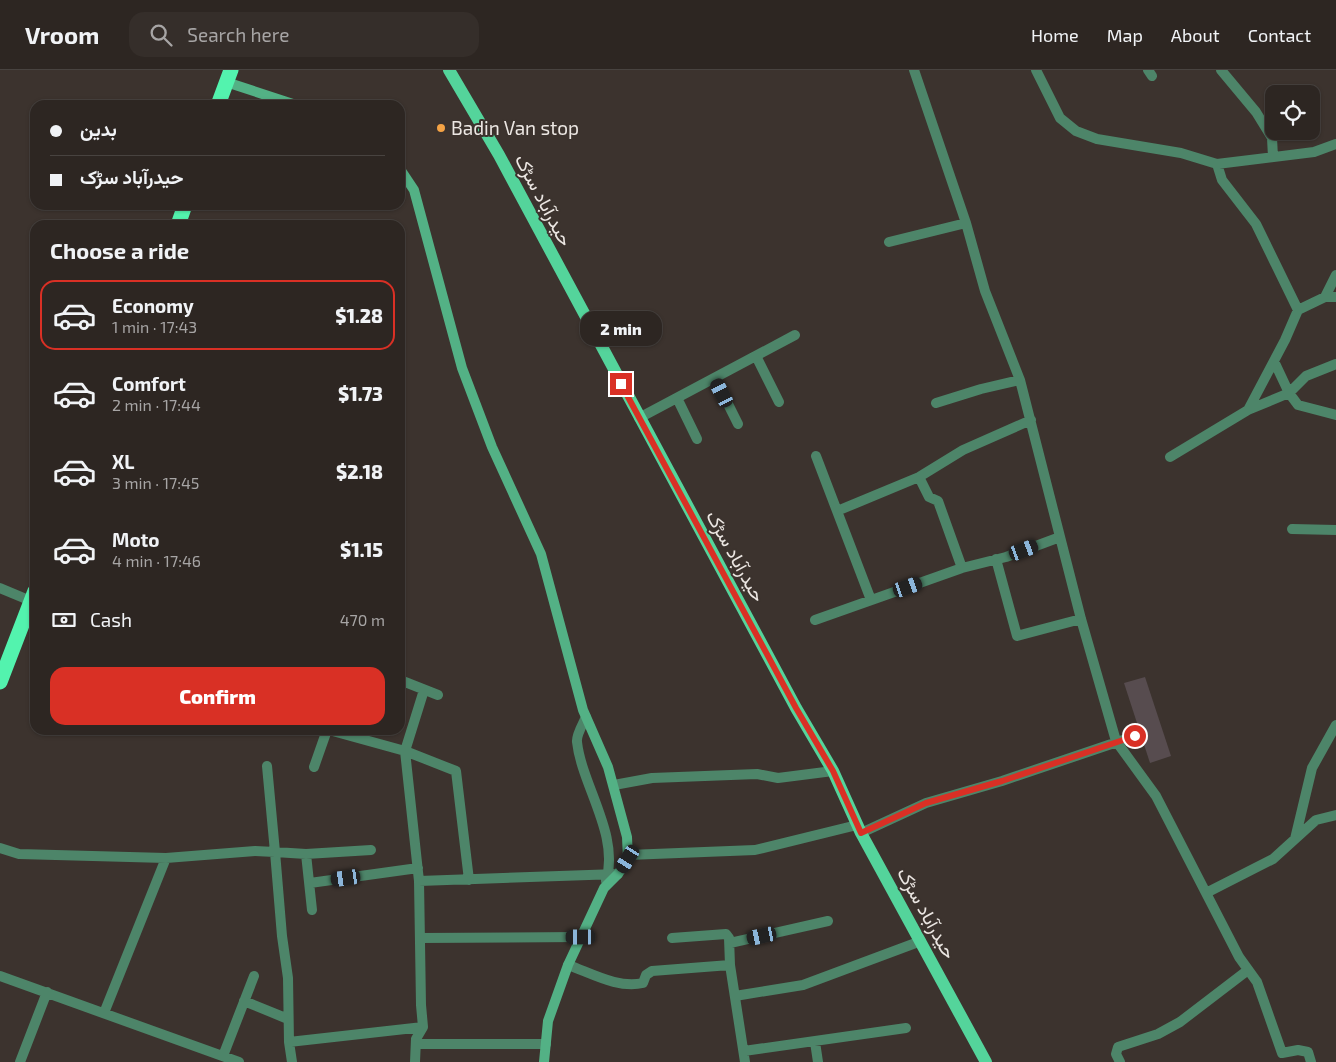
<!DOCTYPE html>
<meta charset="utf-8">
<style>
body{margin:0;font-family:"Exo 2",Vazirmatn,sans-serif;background:#352e2a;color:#f1f3f6;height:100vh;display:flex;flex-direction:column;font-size:19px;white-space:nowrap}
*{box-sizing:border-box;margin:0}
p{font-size:16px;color:#a7a5a5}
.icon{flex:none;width:28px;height:28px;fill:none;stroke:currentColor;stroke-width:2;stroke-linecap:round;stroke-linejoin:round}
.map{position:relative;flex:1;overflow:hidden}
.details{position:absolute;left:30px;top:150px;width:375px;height:515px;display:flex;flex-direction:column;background:#2d2622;border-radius:15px;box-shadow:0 1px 4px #0004,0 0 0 1px #484340}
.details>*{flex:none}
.banner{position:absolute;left:30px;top:30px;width:375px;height:110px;border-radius:15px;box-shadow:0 1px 4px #0004,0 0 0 1px #484340;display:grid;align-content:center;height:110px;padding:0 20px;background:#2d2622}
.controls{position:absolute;left:1265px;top:15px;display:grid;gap:10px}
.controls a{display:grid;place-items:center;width:55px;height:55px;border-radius:10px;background:#2d2622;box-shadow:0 1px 4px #0004,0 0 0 1px #484340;font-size:25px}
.end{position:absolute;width:22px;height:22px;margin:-11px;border:6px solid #d93025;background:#fff;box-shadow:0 0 0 2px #fff}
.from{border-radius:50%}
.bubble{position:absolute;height:35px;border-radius:15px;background:#2d2622;box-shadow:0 1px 4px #0004,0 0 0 1px #484340;font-size:16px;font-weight:800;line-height:35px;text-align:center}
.car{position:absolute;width:15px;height:30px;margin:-15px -8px;border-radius:6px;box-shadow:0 0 4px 1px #0007;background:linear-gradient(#222 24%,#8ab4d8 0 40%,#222 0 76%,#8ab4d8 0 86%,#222 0)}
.banner b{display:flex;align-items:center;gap:18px;height:48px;font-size:19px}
.banner b+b{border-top:1px solid #484340}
.banner i{width:12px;height:12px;background:#f1f3f6}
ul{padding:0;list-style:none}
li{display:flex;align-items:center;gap:15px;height:70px;margin:0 10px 8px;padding:0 10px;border:2px solid transparent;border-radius:15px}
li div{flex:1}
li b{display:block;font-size:19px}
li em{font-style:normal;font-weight:800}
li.on{border-color:#d93025}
li>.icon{width:45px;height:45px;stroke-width:1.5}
h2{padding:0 20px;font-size:22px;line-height:60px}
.pay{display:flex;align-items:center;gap:12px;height:55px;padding:0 20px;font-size:19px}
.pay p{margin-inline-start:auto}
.cta{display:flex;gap:10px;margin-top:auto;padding:10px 20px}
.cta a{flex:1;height:58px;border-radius:15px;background:#d93025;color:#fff;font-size:20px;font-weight:800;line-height:58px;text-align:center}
header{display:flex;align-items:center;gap:30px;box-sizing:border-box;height:70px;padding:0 25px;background:#2d2622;border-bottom:1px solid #484340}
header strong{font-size:24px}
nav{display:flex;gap:28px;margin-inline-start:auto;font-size:18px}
.search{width:350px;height:45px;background:#352e2a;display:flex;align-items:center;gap:12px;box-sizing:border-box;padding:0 18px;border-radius:15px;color:#a7a5a5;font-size:19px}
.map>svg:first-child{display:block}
</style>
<header>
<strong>Vroom</strong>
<div class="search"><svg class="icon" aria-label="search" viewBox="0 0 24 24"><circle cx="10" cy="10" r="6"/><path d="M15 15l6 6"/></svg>Search here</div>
<nav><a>Home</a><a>Map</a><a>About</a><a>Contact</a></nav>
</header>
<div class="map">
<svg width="1336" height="992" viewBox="0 0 1336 992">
<rect width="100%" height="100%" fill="#3c332e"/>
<path fill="#574c4f" d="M 1145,607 L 1171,686 L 1150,693 L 1124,613 Z"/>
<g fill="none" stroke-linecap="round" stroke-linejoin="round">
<path stroke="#4d8569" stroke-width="10" d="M 914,0 L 966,153 L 985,221 L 1020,310 L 1081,549 L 1116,671 L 1156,726 L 1239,887 L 1257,912 L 1282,983 L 1298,980 L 1308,982 L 1311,992
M 1036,0 L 1060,48 L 1076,61 L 1097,69 L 1181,83 L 1217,94 L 1314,82 L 1336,74
M 1148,0 L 1152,6
M 1221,0 L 1256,42 L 1272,68 L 1273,87
M 889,172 L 966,153
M 1325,227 L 1336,205
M 1298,240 L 1325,227 L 1336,227
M 756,286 L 779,332
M 1274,291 L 1289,323 L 1298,335 L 1336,345
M 715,308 L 738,354
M 677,328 L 697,369
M 936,333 L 981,319 L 1020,310
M 1248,340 L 1289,323 L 1306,306 L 1336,294
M 639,348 L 795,265
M 816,386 L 871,530
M 1170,387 L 1248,340 L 1285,270 L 1298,240 L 1256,154 L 1222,110 L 1217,94
M 919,407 L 929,427 L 938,431 L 962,498
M 837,441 L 919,407 L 963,380 L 1031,350
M 1292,459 L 1336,460
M 996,489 L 1017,566 L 1081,549
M 0,518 L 31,531
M 815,550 L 962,498 L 1006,487 L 1060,467
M 400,610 L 438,625
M 586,647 C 583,654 576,665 577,672 C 582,716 620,765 606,811
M 329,660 L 405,681 L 456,701 L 469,810
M 267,696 L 275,782 L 306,784 L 371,780
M 314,697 L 327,660
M 614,715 L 652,708 L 757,704 L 778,708 L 833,701
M 861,763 L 926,733 L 1002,711 L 1135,666
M 1295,769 L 1312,698 L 1336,655
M 0,778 L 19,784 L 166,788 L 255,781 L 275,782 L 282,866 L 288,908 L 289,972 L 292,992
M 306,784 L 312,840
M 628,785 L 755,780 L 857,755
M 419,811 L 618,804
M 310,813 L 418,798
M 1208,822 L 1273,789 L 1316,750 L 1336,745
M 420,868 L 581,867
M 672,868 L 726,864 L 729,868 L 730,895 L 745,992
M 730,873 L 828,851
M 568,895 C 591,903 618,919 643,913 L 646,905 L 652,901 L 730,895
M 0,906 L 239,992
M 735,926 L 803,915 L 921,871
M 244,931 L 288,949
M 104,943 L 166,788
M 289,972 L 423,957
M 815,972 L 818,992
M 416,974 L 546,974
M 744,981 L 906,958
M 223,986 L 254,906
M 20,992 L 47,922
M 415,992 L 416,969 L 423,957 L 421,935 L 419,811 L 405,681 L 424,620
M 1120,992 L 1116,984 L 1118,977 L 1158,964 L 1180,952 L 1248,900"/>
<path stroke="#53b185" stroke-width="10" d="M 226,12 L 296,35
M 400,99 L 414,120 L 462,298 L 492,377 L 541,484 L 583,640 L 608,697 L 627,767 L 628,789 L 618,804 L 604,818 L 568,895 L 548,951 L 544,992"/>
<path stroke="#54d49b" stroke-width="12" d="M 449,0 L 499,85 L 796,638 L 833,701 L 861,763 L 986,992"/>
<path stroke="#53f3ae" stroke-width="15" d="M 218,35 L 231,0
M 178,155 L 185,135
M 0,612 L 35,521"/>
</g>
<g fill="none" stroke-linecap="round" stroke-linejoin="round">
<path stroke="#d93025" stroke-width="6" d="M 621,314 L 796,638 L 833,701 L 861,763 L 926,733 L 1002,711 L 1135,666"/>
</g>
<circle fill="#f5a345" stroke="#3c332e" stroke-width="2" cx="441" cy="58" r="5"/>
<g text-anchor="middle" stroke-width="4" stroke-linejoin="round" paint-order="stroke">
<g font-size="19" fill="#ece7e3" stroke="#3c332e" text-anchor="start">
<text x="451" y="65">Badin Van stop</text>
</g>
<g font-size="19" fill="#ece7e3" stroke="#3c332e">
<text transform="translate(544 130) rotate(62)" y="7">حیدرآباد سڑک</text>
<text transform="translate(736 486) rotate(61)" y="7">حیدرآباد سڑک</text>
<text transform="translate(927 843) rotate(61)" y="7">حیدرآباد سڑک</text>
</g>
</g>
</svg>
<div class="controls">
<a><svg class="icon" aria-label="locate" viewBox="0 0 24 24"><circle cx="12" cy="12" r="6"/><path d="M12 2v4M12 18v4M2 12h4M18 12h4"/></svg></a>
</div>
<i class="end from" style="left:1135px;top:666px"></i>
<i class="end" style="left:621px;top:314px"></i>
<div class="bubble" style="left:580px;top:241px;width:82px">2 min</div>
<i class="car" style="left:722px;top:323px;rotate:333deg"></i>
<i class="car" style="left:1024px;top:480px;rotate:70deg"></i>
<i class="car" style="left:908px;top:517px;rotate:71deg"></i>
<i class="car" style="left:628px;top:789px;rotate:212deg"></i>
<i class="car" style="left:346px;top:808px;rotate:262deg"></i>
<i class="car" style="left:762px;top:866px;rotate:258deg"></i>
<i class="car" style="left:581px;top:867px;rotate:270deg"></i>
<div class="banner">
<b><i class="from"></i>بدين</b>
<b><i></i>حیدرآباد سڑک</b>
</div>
<section class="details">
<h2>Choose a ride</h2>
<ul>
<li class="on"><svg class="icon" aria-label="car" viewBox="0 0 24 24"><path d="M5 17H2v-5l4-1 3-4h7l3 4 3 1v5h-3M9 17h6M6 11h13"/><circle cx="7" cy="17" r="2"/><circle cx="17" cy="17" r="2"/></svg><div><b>Economy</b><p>1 min · 17:43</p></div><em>$1.28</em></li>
<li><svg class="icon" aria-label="car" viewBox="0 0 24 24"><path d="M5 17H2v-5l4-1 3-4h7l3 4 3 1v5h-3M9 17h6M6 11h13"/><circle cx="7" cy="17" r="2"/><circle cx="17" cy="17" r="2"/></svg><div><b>Comfort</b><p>2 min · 17:44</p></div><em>$1.73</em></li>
<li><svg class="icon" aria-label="car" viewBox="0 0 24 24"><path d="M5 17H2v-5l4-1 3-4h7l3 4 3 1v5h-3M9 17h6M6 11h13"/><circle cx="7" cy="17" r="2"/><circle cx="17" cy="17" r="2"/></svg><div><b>XL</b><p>3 min · 17:45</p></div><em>$2.18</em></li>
<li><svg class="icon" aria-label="car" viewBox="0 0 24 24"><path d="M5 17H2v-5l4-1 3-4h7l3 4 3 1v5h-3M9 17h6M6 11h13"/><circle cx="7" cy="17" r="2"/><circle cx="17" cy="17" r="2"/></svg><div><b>Moto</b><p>4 min · 17:46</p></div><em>$1.15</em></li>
</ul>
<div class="pay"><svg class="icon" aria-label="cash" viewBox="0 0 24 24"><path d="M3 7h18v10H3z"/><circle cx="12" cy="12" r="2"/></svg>Cash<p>470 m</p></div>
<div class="cta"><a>Confirm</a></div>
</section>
</div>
